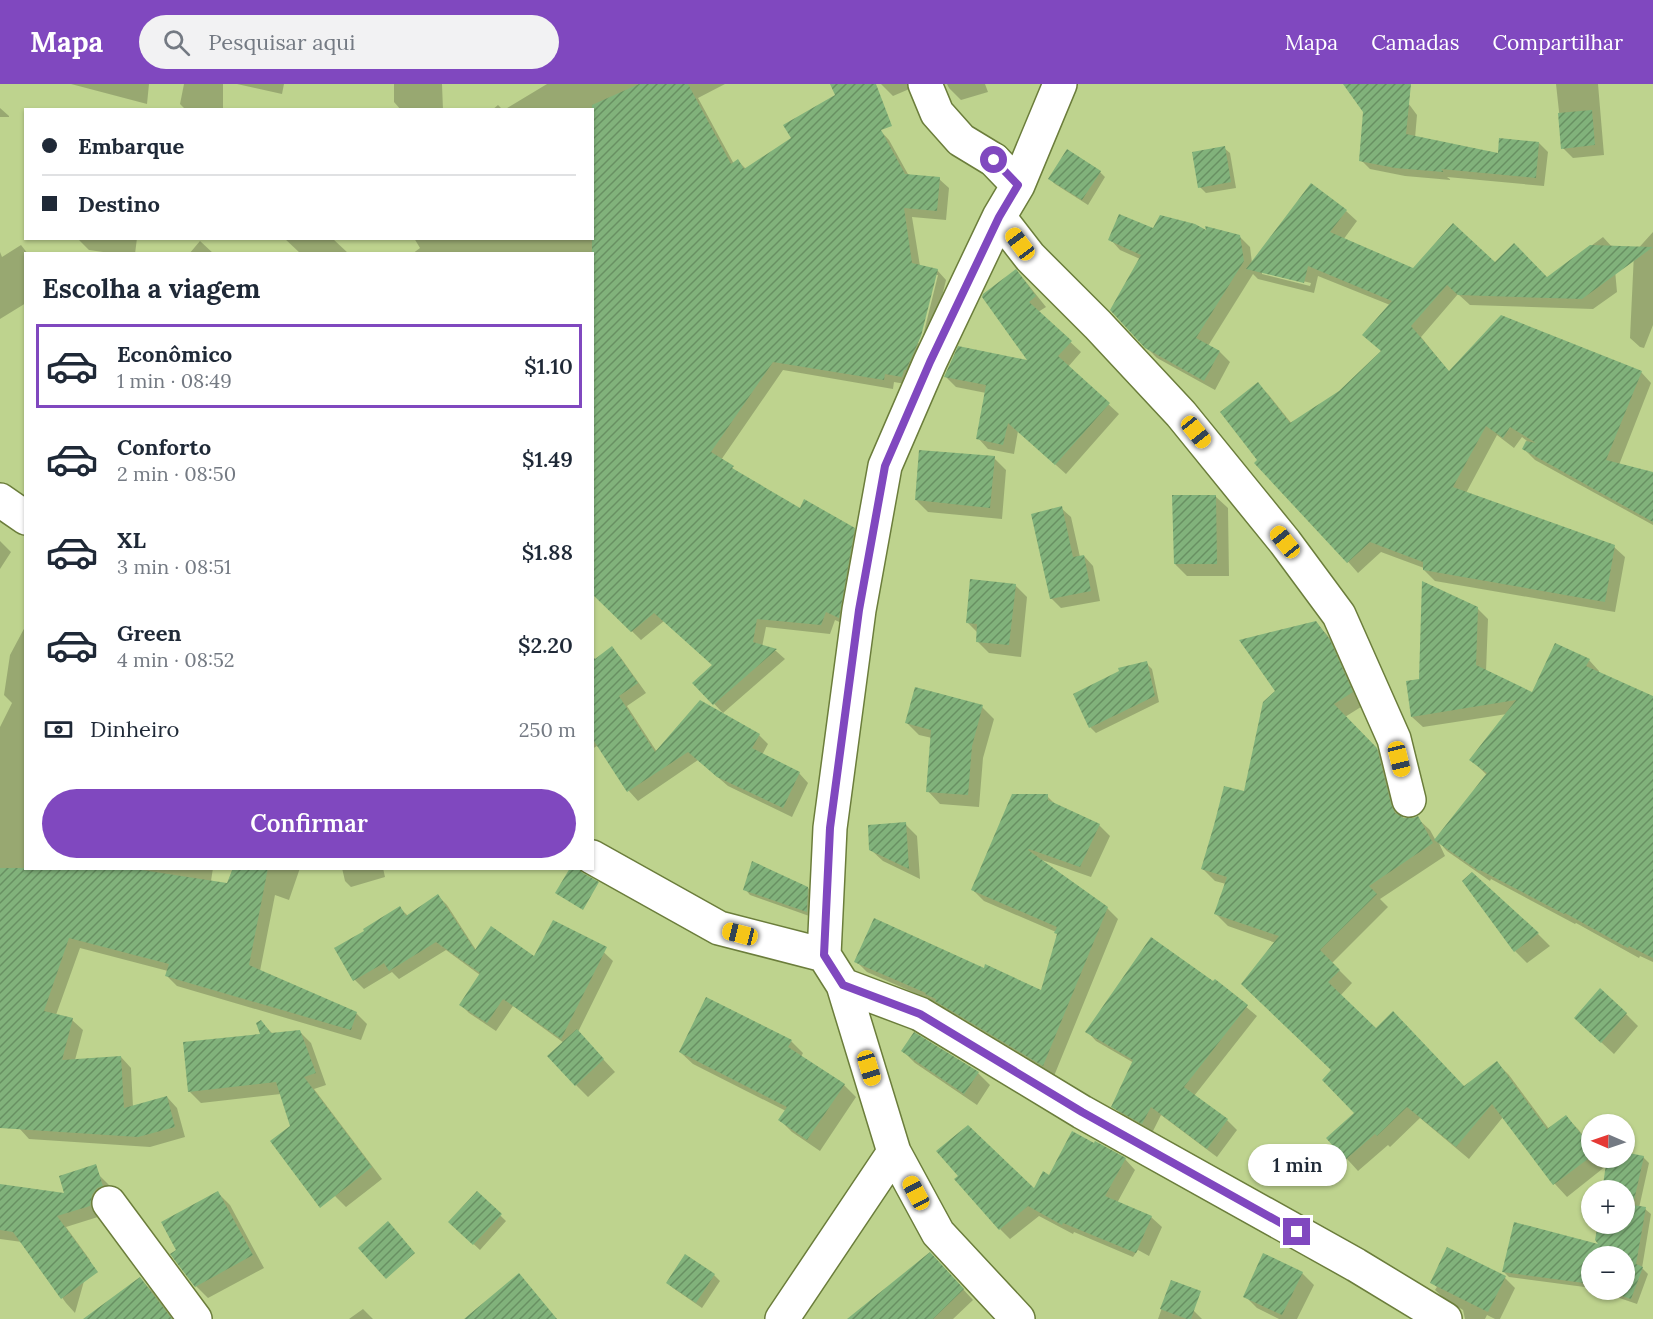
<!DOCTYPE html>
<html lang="pt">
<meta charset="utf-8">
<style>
body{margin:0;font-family:Lora,serif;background:#f2f2f3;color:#1f2937;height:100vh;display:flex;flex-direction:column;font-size:22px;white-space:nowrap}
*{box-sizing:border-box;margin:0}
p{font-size:20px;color:#747a83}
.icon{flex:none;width:33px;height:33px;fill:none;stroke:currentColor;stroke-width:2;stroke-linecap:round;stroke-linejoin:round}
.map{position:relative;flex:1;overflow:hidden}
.drawer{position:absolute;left:24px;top:168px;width:570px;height:618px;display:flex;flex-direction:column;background:#fff;border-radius:0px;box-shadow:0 2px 4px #0004}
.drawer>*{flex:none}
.banner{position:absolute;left:24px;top:24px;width:570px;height:132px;border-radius:0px;box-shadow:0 2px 4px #0004;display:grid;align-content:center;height:132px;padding:0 18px;background:#fff}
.needle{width:39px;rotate:272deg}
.controls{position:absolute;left:1581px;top:1030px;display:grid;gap:12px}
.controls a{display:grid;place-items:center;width:54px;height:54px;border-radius:50%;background:#fff;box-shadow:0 2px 4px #0004;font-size:30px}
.end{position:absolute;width:27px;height:27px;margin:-14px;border:8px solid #8048bf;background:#fff;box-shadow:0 0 0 3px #fff}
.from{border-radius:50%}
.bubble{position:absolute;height:42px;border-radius:21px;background:#fff;box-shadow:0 2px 4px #0004;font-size:20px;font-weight:600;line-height:42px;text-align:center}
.car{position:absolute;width:18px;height:36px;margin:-18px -9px;border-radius:8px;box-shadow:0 0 4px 2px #0007;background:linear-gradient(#f5c518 24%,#345 0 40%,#f5c518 0 76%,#345 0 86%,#f5c518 0)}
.banner b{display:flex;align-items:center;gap:21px;height:57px;font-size:22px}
.banner b+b{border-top:2px solid #e0e1e3}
.banner i{width:15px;height:15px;background:#1f2937}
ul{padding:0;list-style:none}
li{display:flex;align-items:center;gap:18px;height:84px;margin:0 12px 9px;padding:0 6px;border:3px solid transparent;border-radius:0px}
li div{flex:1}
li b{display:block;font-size:22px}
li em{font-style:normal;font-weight:600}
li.selected{border-color:#8048bf}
li>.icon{width:54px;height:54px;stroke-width:1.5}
h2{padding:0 18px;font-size:27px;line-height:72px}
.pay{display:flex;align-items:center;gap:15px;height:66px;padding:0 18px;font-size:22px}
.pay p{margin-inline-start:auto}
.primary-button{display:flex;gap:12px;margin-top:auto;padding:12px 18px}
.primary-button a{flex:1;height:69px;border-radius:36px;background:#8048bf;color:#fff;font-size:24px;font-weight:600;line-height:69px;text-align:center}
header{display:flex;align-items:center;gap:36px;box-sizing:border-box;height:84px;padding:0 30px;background:#8048bf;color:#fff}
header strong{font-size:28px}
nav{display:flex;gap:33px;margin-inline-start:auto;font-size:21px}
.search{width:420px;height:54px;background:#f2f2f3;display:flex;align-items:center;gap:15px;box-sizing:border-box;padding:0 21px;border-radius:33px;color:#747a83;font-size:22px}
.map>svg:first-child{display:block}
</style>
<header>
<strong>Mapa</strong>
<div class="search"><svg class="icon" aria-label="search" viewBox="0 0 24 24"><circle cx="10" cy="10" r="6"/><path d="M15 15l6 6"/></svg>Pesquisar aqui</div>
<nav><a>Mapa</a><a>Camadas</a><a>Compartilhar</a></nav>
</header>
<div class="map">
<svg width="1653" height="1235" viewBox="0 0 1653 1235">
<defs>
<pattern id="building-hatch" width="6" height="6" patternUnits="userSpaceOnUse" patternTransform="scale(1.5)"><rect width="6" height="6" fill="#81b27b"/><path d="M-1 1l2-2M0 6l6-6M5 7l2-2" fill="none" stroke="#689062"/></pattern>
</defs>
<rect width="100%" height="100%" fill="#bed38e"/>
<path fill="#0003" fill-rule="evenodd" d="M 71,0 L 149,0 L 147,20 Z
M 184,0 L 223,0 L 223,26 L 186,26 L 180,20 Z
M 237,0 L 284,0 L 282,10 Z
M 394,0 L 442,0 L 443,26 L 401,26 L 394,18 Z
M 547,0 L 725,0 L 698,14 L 734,80 L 738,77 L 746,85 L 853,17 L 889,56 L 909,92 L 939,95 L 949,104 L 946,136 L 912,133 L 920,182 L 937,186 L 946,196 L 930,262 L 911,301 L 894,298 L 893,305 L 783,286 L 721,376 L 739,390 L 800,426 L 854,445 L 863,454 L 848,542 L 835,536 L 830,550 L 766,543 L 762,563 L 776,567 L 785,575 L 723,629 L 694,599 L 713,581 L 664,537 L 641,556 L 592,508 L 592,170 L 412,170 L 420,164 L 414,154 L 592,154 L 592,26 L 504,26 ZM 935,191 L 938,191 L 921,260 L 918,259 Z
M 881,0 L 921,0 L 893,12 Z
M 947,0 L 985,0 L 988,8 L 961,16 L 949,4 Z
M 1345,0 L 1394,0 L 1417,31 L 1415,54 L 1499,71 L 1539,59 L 1548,68 L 1544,102 L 1447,93 L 1451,96 L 1405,92 L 1370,85 L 1361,76 L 1364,27 Z
M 1556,0 L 1598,0 L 1604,71 L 1573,74 L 1563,64 Z
M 498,21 L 503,26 L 492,26 Z
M 0,24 L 9,32 L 9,33 L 0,33 Z
M 1224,64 L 1230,69 L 1236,104 L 1206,109 L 1200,103 Z
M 1100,88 L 1105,93 L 1088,121 L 1055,100 L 1050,95 Z
M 1346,127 L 1357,137 L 1343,156 L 1413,186 L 1495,180 L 1547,195 L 1603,153 L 1613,164 L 1617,208 L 1593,225 L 1470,221 L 1458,210 L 1421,253 L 1450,289 L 1641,288 L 1651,299 L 1619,381 L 1653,389 L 1653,441 L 1535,376 L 1524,365 L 1527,357 L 1522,353 L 1514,364 L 1497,351 L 1466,409 L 1614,463 L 1625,473 L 1615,528 L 1435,497 L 1424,486 L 1424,484 L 1381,468 L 1358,489 L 1259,376 L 1257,300 L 1268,310 L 1292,340 L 1340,308 L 1383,268 L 1390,221 L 1318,192 L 1314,209 L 1258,195 L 1253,190 L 1208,262 L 1220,268 L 1230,278 L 1215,306 L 1157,274 L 1146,263 L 1140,175 L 1120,166 L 1110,155 L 1154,146 L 1208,148 L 1239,152 L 1250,163 L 1252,179 ZM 1262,187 L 1311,199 L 1310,202 L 1262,190 Z
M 1653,148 L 1653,241 L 1644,264 L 1640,263 L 1630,254 L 1634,169 Z
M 79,154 L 137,154 L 135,170 L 117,170 L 89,166 L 79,156 Z
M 284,154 L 332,154 L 349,170 L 301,170 Z
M 200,157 L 214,170 L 189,170 Z
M 21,161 L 28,170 L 26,170 L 26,219 L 0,235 L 0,168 L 2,173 Z
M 1016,187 L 1026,198 L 1046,223 L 1038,228 L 1081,268 L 1068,283 L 1119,330 L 1066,390 L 1018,347 L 1014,370 L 988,365 L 978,354 L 986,309 L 956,303 L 946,293 L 1031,278 Z
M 994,374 L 1006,386 L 1002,435 L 928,428 L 916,416 Z
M 1215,412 L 1228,424 L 1229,492 L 1187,492 L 1175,480 Z
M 1061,424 L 1071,433 L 1080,473 L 1084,472 L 1093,482 L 1100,517 L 1061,524 L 1051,514 Z
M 0,457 L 11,468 L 0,485 Z
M 1015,501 L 1027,513 L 1021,573 L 989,569 L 977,557 L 978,549 L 967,538 Z
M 1477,524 L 1488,535 L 1486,588 L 1533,610 L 1589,576 L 1599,587 L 1598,589 L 1653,693 L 1653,878 L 1640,872 L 1639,874 L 1576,839 L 1575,840 L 1491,795 L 1490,797 L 1447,767 L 1438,757 L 1445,772 L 1380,815 L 1388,823 L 1332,879 L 1352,899 L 1340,912 L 1376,946 L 1464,1004 L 1497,979 L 1509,991 L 1549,1045 L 1566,1033 L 1578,1045 L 1592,1063 L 1592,1074 L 1600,1074 L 1606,1082 L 1567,1113 L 1555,1100 L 1503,1033 L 1469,1075 L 1420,1034 L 1390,1063 L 1388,1061 L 1358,1087 L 1328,1054 L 1356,1029 L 1333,987 L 1276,859 L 1228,842 L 1216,830 L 1226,800 L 1215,797 L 1202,784 L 1245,709 L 1277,607 L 1316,539 L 1328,552 L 1342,570 L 1364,621 L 1345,633 L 1389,678 L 1403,735 L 1417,734 L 1430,746 L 1436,757 L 1487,691 L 1471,676 L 1507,630 L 1423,643 L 1412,633 L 1420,596 Z
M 26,541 L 26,784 L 213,784 L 204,842 L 211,844 L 233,784 L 300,784 L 289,816 L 275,811 L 260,887 L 357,930 L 367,940 L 361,956 L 177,902 L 167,892 L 168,887 L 80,864 L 56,931 L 72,936 L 83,946 L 75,976 L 121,973 L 131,984 L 133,1023 L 167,1013 L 177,1024 L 185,1053 L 150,1063 L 29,1055 L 19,1044 L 0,1037 L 0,643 L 12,619 L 4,611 L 10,571 Z
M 612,564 L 621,574 L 646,609 L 627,622 L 657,668 L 759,651 L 768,660 L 762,671 L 799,689 L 808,699 L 792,733 L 728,702 L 698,676 L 638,717 L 629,707 L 601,665 L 597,662 L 592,665 L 592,579 Z
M 1146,579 L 1152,585 L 1159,618 L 1096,649 L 1090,643 L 1075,611 Z
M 982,623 L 994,635 L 983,674 L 979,723 L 940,720 L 928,707 L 932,654 L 919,651 L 907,639 Z
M 1047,712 L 1057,722 L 1099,741 L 1110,752 L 1091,793 L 1039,775 L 1107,824 L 1118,835 L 1054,992 L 947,928 L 935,918 L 867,888 L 856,877 L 984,886 L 1042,908 L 1059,851 L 1056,848 L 984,817 L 973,806 Z
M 905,740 L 917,752 L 920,795 L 883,777 L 870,765 Z
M 342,784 L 383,784 L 385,793 L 351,803 L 345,797 Z
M 1472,790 L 1538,850 L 1550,862 L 1527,879 L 1515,867 L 1464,798 Z
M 808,804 L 814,810 L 812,833 L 750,811 L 745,805 Z
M 438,812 L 447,821 L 476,866 L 535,874 L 593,858 L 613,877 L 578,948 L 615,988 L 588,1013 L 576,1001 L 564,959 L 513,922 L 496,947 L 469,929 L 461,921 L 480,891 L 446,866 L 399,895 L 392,888 L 364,905 L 355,896 L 336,865 L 366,847 L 400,824 L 408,832 Z
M 1215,897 L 1257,932 L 1194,1012 L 1227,1036 L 1237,1046 L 1217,1073 L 1161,1031 L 1152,1049 L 1123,1032 L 1113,1022 L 1134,979 L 1096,957 L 1087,947 L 1214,899 Z
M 1626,930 L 1638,942 L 1614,970 L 1588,946 Z
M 261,938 L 273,950 L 300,948 L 311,959 L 326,1001 L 314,1005 L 382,1095 L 346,1123 L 335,1112 L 292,1042 L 281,1010 L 201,1019 L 190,1008 L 262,952 Z
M 914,950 L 978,989 L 990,1001 L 977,1021 L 915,979 L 903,967 Z
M 791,957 L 803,969 L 801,973 L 844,1001 L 856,1013 L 820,1067 L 792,1048 L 780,1036 L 786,1027 L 693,980 L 680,968 Z
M 1094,1062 L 1125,1075 L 1135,1086 L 1117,1119 L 1151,1133 L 1162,1143 L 1149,1172 L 1138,1166 L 1133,1173 L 1074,1148 L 1073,1150 L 1039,1132 L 1010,1155 L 1000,1145 L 1034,1107 L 1050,1093 Z
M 1643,1073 L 1649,1079 L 1639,1124 L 1645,1125 L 1651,1130 L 1642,1184 L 1648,1190 L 1637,1220 L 1596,1206 L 1624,1206 L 1624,1173 L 1592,1173 L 1592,1204 L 1509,1193 L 1503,1187 L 1602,1163 L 1599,1140 L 1624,1140 L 1624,1107 L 1604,1107 L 1609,1074 Z
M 99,1091 L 110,1102 L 113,1113 L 101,1132 L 66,1143 L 90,1176 L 75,1229 L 66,1219 L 22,1158 L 0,1155 L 0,1102 L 66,1111 Z
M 218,1109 L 230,1121 L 264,1184 L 208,1214 L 196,1202 Z
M 477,1109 L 506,1137 L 480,1166 L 450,1138 Z
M 686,1172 L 714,1191 L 720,1197 L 702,1224 L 673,1204 L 668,1199 Z
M 940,1180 L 973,1216 L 953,1235 L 850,1235 Z
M 1302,1189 L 1314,1201 L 1297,1235 L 1279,1235 L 1257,1224 L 1245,1212 Z
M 1505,1194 L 1515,1204 L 1500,1235 L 1495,1235 L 1487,1231 L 1485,1235 L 1465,1235 L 1463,1226 L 1446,1216 L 1435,1206 L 1437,1203 L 1432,1198 Z
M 140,1195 L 152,1207 L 173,1235 L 117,1235 Z
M 1168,1207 L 1194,1227 L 1202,1235 L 1158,1235 Z
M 363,1225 L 373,1235 L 349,1235 Z"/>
<path fill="url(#building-hatch)" d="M 639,0 L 688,0 L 731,80 L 738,75 L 744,85 L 791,54 L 783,41 L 835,11 L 830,0 L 876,0 L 892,42 L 881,46 L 905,90 L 940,93 L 937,127 L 904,124 L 912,179 L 938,185 L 921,252 L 906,286 L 904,286 L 902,293 L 885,290 L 884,296 L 773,278 L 711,368 L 734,382 L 732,384 L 800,424 L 804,415 L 855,444 L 839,534 L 826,528 L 821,541 L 757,535 L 753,558 L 777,565 L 713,621 L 692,599 L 712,581 L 654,529 L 631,548 L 592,510 L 592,21 Z
M 1343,0 L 1411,0 L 1406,50 L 1498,69 L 1499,54 L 1539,58 L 1536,94 L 1441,85 L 1444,88 L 1395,84 L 1359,77 L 1363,28 Z
M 1592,26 L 1595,61 L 1561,65 L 1558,29 Z
M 1225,62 L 1231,98 L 1198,104 L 1192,68 Z
M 1067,65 L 1101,87 L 1082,116 L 1048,95 Z
M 1311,99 L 1347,126 L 1330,148 L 1413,184 L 1453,139 L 1495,178 L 1514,159 L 1547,193 L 1590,161 L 1653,163 L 1582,215 L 1458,211 L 1447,201 L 1411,242 L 1449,287 L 1501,231 L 1642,287 L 1606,376 L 1653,388 L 1653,438 L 1522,365 L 1526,357 L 1536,359 L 1510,343 L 1503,354 L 1486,342 L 1453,403 L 1615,461 L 1605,518 L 1423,486 L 1423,478 L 1370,458 L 1347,479 L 1254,379 L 1257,376 L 1220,328 L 1258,298 L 1290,339 L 1339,307 L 1381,267 L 1362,251 L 1392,217 L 1308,182 L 1304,199 L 1246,185 Z
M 1119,130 L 1153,144 L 1160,131 L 1195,140 L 1206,146 L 1205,142 L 1240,151 L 1244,177 L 1196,254 L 1220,267 L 1204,297 L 1145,264 L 1110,226 L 1141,171 L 1108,156 Z
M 1016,185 L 1036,212 L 1029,218 L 1072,257 L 1058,272 L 1110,319 L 1055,381 L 1008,339 L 1003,361 L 976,355 L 986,301 L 944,293 L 958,262 L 1027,276 L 982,213 L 983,210 Z
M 919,366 L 995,372 L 990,424 L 915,416 Z
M 1172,411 L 1216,411 L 1217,480 L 1174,480 Z
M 1062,422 L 1073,473 L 1084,471 L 1091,507 L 1050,515 L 1031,430 Z
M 970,495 L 1016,500 L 1009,561 L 976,558 L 977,540 L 966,539 Z
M 1422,497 L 1478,523 L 1476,581 L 1532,608 L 1555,559 L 1590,575 L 1586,582 L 1653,612 L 1653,874 L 1629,862 L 1628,864 L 1565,829 L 1564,830 L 1480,786 L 1479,787 L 1434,756 L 1487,689 L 1469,676 L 1516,616 L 1411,633 L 1406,597 L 1419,595 Z
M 1316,537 L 1330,556 L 1353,608 L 1334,620 L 1377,664 L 1391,720 L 1395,729 L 1404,734 L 1413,734 L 1418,732 L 1433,759 L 1369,802 L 1377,810 L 1320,866 L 1340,886 L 1328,898 L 1376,944 L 1393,927 L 1464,1002 L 1497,977 L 1547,1045 L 1566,1031 L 1592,1064 L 1592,1072 L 1553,1101 L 1492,1020 L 1456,1063 L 1407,1023 L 1377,1052 L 1375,1050 L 1345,1076 L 1326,1054 L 1354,1029 L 1322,996 L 1331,986 L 1241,900 L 1279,852 L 1214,830 L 1227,793 L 1201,785 L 1214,741 L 1224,702 L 1244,707 L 1263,618 L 1275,607 L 1239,556 Z
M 612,562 L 638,599 L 619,612 L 655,668 L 700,616 L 760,650 L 752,664 L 800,688 L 783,724 L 717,693 L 688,668 L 627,708 L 592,654 L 592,571 L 595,575 Z
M 1147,577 L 1155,612 L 1089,644 L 1073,610 L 1119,587 L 1118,584 Z
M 915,603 L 983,621 L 972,662 L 968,711 L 926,708 L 931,646 L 905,639 Z
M 1012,710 L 1048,710 L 1048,716 L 1100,740 L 1080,783 L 1029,765 L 1028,766 L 1108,823 L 1043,982 L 935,917 L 936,915 L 925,910 L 926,909 L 854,878 L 874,834 L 984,884 L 985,880 L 1041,906 L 1057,850 L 1054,849 L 1057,843 L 971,806 Z
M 906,738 L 909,785 L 869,766 L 868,741 Z
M 752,777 L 808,803 L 807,828 L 743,806 Z
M 0,784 L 129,784 L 227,799 L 233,784 L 268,784 L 249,881 L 357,928 L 351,946 L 165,892 L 169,880 L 69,854 L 44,927 L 73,934 L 62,976 L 121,972 L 124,1024 L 167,1012 L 175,1043 L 138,1053 L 0,1044 Z
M 570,784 L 578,784 L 583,789 L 599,798 L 583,826 L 555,809 Z
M 1472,788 L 1539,849 L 1514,868 L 1462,797 Z
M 438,810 L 475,866 L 491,842 L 534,872 L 553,836 L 607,863 L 561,955 L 503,915 L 487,939 L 459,921 L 480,889 L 436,858 L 389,887 L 384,879 L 353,897 L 334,864 L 364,847 L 363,845 L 400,822 L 406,832 Z
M 1151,853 L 1213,897 L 1215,895 L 1248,921 L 1184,1003 L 1228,1035 L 1207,1065 L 1151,1023 L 1142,1040 L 1111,1023 L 1133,976 L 1085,948 Z
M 1600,904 L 1627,929 L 1601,959 L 1574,934 Z
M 706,913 L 792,956 L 788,963 L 845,1000 L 807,1056 L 778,1036 L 787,1023 L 679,968 Z
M 261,936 L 271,949 L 300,946 L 316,989 L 304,993 L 372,1083 L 320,1124 L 270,1057 L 290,1042 L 276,998 L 188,1008 L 183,958 L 260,950 L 256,939 Z
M 577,945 L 604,975 L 575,1002 L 547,972 Z
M 914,948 L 979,988 L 964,1010 L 901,967 Z
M 968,1041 L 1034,1104 L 1043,1087 L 1049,1091 L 1072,1047 L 1094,1059 L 1095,1057 L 1126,1074 L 1105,1112 L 1152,1132 L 1136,1169 L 1063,1139 L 1062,1141 L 1028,1122 L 999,1146 L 954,1095 L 958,1092 L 936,1067 Z
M 1624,1068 L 1644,1072 L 1633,1121 L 1646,1123 L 1636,1180 L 1643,1183 L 1631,1215 L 1604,1206 L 1624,1206 L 1624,1173 L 1592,1173 L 1592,1202 L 1584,1199 L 1502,1188 L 1514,1138 L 1598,1160 L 1595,1156 L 1598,1140 L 1624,1140 L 1624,1107 L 1602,1107 L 1607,1074 L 1624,1074 Z
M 96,1080 L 103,1102 L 97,1104 L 92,1111 L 90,1122 L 57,1132 L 98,1188 L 61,1215 L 13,1148 L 0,1146 L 0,1100 L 64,1109 L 59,1092 Z
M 218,1107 L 253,1171 L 195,1203 L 170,1170 L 176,1166 L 161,1138 Z
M 477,1107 L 502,1130 L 473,1161 L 448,1138 Z
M 388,1137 L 415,1169 L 386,1195 L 358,1164 Z
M 1447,1163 L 1506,1192 L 1488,1228 L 1430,1199 Z
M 930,1168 L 964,1205 L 933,1235 L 847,1235 Z
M 1263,1169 L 1303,1188 L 1282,1231 L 1243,1213 Z
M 685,1170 L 715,1190 L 696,1219 L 666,1199 Z
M 519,1189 L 557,1235 L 464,1235 Z
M 140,1193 L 172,1235 L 83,1235 Z
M 1171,1196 L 1201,1207 L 1191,1235 L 1187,1235 L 1160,1225 Z"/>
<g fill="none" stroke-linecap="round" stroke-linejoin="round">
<g stroke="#6b7d3b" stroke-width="36">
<path id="minor" d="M 925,0 L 937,29 L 961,56 L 994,76 L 1018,101
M 999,133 L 1030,173 L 1098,241 L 1181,330 L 1285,458 L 1339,531 L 1394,655 L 1409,716
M 0,416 L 26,434
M 592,773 L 719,844 L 824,871
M 843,901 L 920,930 L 1082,1028 L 1356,1181 L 1445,1235
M 109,1119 L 195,1235
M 782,1235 L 894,1068
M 1018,1235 L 938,1149 L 894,1068 L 843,901 L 824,871 L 830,744 L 859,526 L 885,382 L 930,278 L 999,133 L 1018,101 L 1060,0"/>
</g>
<use href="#minor" stroke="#fff" stroke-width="33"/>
</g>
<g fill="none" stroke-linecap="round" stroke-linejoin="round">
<path stroke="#8048bf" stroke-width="8" d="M 994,76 L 1018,101 L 999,133 L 930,278 L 885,382 L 859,526 L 830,744 L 824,871 L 843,901 L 920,930 L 1082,1028 L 1297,1148"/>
</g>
</svg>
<div class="controls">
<a><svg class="needle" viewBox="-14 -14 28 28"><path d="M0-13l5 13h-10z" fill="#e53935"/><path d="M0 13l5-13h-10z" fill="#747a83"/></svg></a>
<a>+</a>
<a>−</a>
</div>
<i class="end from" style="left:994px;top:76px"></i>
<i class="end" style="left:1297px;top:1148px"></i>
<div class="bubble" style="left:1248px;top:1060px;width:99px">1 min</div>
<i class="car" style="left:1020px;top:160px;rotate:323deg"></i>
<i class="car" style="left:1196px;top:348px;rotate:141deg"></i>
<i class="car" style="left:1285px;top:458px;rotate:321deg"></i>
<i class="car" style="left:1399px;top:675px;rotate:166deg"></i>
<i class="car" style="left:740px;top:850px;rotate:284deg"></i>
<i class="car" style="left:869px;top:984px;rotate:163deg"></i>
<i class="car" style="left:916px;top:1109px;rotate:332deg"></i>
<div class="banner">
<b><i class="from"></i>Embarque</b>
<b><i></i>Destino</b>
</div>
<section class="drawer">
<h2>Escolha a viagem</h2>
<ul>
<li class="selected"><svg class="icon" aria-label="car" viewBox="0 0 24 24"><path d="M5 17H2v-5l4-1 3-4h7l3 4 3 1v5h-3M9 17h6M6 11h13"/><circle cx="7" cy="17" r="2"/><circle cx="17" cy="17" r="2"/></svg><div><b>Econômico</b><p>1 min · 08:49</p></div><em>$1.10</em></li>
<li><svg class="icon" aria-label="car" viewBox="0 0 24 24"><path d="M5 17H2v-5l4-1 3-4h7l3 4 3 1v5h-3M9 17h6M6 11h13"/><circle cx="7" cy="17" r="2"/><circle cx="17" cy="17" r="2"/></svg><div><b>Conforto</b><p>2 min · 08:50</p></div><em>$1.49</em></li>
<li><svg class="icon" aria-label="car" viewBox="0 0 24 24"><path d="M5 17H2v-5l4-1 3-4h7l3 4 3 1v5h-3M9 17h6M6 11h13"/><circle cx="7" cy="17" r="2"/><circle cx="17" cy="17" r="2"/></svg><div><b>XL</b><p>3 min · 08:51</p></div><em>$1.88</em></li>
<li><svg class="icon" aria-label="car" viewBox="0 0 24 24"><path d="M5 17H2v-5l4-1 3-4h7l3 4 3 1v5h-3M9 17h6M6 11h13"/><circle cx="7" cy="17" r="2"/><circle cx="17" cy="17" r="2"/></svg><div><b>Green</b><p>4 min · 08:52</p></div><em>$2.20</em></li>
</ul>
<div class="pay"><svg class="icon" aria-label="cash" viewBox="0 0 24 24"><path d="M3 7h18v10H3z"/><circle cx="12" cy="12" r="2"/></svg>Dinheiro<p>250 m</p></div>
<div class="primary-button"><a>Confirmar</a></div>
</section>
</div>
